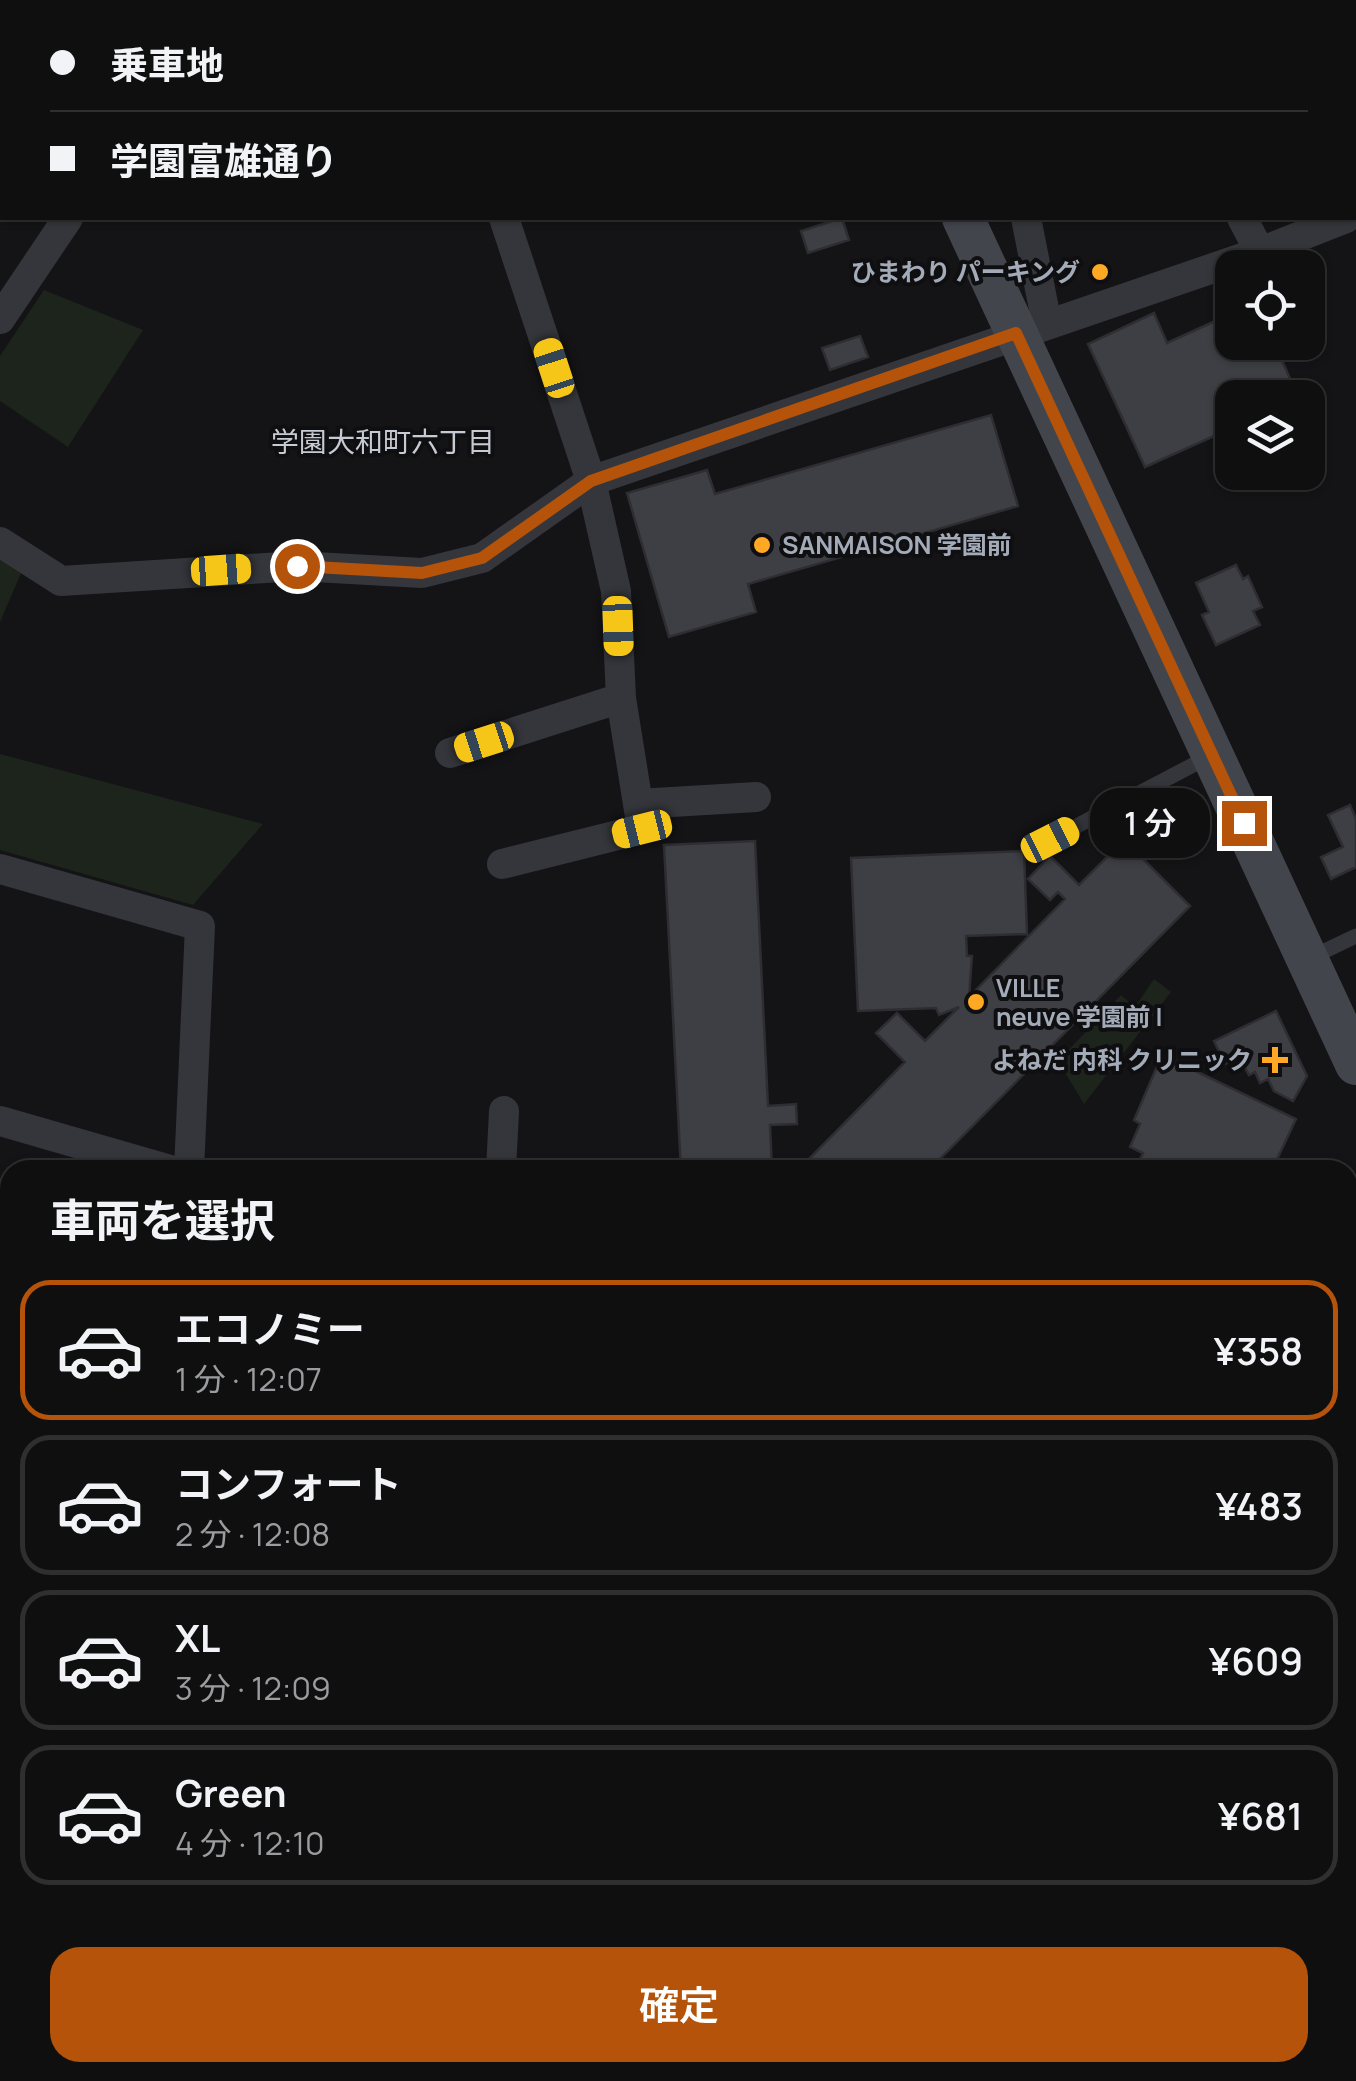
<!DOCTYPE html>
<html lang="ja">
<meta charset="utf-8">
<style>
body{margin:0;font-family:Manrope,"Noto Sans JP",sans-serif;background:#1d1d1e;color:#f1f3f6;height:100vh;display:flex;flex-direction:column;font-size:38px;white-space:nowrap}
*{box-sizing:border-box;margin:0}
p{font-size:32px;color:#9b9c9f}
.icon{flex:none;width:55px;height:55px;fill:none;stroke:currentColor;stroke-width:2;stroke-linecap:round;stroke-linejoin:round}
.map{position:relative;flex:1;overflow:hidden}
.side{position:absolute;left:0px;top:1160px;width:1358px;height:922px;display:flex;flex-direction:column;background:#0f0f10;border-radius:30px 30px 0 0;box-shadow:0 2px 8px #0004,0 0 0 2px #2f2f30}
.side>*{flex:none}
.hud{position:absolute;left:0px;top:0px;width:1358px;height:220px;box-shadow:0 2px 8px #0004,0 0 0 2px #2f2f30;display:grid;align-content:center;height:220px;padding:0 50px;background:#0f0f10}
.tools{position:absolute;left:1215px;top:250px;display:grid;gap:20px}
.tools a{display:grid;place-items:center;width:110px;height:110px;border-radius:20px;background:#0f0f10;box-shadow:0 2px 8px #0004,0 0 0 2px #2f2f30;font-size:50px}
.end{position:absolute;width:45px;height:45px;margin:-22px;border:12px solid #b45309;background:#fff;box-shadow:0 0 0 5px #fff}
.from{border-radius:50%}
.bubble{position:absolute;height:70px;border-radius:30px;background:#0f0f10;box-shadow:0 2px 8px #0004,0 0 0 2px #2f2f30;font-size:32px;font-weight:600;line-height:70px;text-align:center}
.car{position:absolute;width:30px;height:60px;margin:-30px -15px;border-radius:12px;box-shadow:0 0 8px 2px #0007;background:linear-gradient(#f5c518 24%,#345 0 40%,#f5c518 0 76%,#345 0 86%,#f5c518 0)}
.hud b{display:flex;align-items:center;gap:35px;height:95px;font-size:38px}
.hud b+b{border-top:2px solid #2f2f30}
.hud i{width:25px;height:25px;background:#f1f3f6}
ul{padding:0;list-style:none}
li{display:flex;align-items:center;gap:30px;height:140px;margin:0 20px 15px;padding:0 30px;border:5px solid #2f2f30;border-radius:30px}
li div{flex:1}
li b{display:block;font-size:38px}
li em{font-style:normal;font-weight:600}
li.current{border-color:#b45309}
li>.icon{width:90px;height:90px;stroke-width:1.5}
h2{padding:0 50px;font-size:45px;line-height:120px}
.primary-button{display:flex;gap:20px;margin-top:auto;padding:20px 50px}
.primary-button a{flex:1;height:115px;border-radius:30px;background:#b45309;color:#fff;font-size:40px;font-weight:600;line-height:115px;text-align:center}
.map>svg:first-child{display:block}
</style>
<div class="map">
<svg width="1356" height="2081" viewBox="0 0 1356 2081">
<rect width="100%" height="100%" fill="#141416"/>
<path fill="#1c241c" d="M 44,290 L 143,330 L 68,447 L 0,401 L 0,356 Z
M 0,556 L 22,571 L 0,622 Z
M 0,754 L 263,824 L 193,905 L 0,850 Z
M 1154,979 L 1171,992 L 1084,1104 L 1058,1061 L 1121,995 L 1135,1007 Z"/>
<path fill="#3e3f44" stroke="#2e2e32" stroke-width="2.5" d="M 0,0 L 37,2 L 2,2 L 2,76 Z
M 424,0 L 643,0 L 636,2 Z
M 695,0 L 800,0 L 800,2 L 687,2 Z
M 925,0 L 1036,0 L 1037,2 L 927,2 Z
M 842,218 L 849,240 L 808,253 L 801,231 Z
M 1154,313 L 1167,343 L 1224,317 L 1232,342 L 1274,342 L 1291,381 L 1255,398 L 1232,398 L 1232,408 L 1224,412 L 1232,428 L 1145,467 L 1088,344 Z
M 860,336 L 868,357 L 830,370 L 822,348 Z
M 991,415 L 1018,506 L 748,584 L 756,612 L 669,637 L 627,493 L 707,470 L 715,494 Z
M 1236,565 L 1243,579 L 1248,576 L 1262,607 L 1253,611 L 1260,625 L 1216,645 L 1202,615 L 1209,612 L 1196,583 Z
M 1350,805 L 1356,819 L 1356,867 L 1331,879 L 1321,857 L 1343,847 L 1328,815 Z
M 1124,840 L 1190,906 L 929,1170 L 798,1170 L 905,1062 L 876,1033 L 897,1013 L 925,1041 L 959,1007 L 939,1015 L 936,1008 L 858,1011 L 851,858 L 1024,851 L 1027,934 L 966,936 L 967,956 L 972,956 L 969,997 L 1065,899 L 1058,892 L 1050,900 L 1028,879 L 1050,856 L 1079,885 Z
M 755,841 L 768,1106 L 796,1104 L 797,1124 L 770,1125 L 772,1170 L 681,1170 L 664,845 Z
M 1276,1011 L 1307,1076 L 1293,1101 L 1274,1091 L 1268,1079 L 1260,1083 L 1255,1072 L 1249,1075 L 1244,1066 L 1238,1069 L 1234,1059 L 1225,1064 L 1214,1041 Z
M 1162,1055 L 1296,1119 L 1272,1170 L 1148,1170 L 1137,1166 L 1143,1153 L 1130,1147 L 1140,1124 L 1134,1120 Z
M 1348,1719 L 1356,1724 L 1356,1794 L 1348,1790 Z
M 0,2060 L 10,2065 L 10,2072 L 25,2072 L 34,2077 L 32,2081 L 0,2081 Z
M 260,2072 L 343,2072 L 351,2077 L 268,2081 Z
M 889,2072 L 937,2072 L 933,2081 L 894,2081 L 886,2078 Z
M 1035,2072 L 1110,2072 L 1124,2079 L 1031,2081 Z
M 1198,2072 L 1248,2072 L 1251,2077 L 1249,2081 L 1206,2081 L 1208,2078 Z"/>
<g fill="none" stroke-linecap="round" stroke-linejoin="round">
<path stroke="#34363b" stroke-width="15" d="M 1050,840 L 1210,756
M 1310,958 L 1356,936"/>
<path stroke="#34363b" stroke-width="30" d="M 213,2 L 215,0
M 1072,2 L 1074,0
M 1026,218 L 1047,324
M 1242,218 L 1260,252
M 0,319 L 68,218
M 0,542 L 61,581 L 297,566 L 422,573 L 482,558 L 591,481 L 1260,252 L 1346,218
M 450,753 L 621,698
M 638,804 L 756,797
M 502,864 L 642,829 L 621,698 L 616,591 L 591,481 L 504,218
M 0,869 L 200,926 L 189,1170
M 0,1121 L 170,1170
M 501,1170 L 504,1111
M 0,1389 L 10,1392
M 0,1666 L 10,1668
M 0,1918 L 10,1921
M 1348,1962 L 1356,1944
M 1348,2064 L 1356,2068
M 545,2072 L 574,2081
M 96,2081 L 100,2072
M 383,2081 L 387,2072
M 1291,2081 L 1295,2072"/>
<path stroke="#42454c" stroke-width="42" d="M 862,0 L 863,2
M 963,218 L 1356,1064
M 1348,1304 L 1356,1286
M 978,2081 L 982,2072"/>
</g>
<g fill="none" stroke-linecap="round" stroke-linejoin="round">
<path stroke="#b45309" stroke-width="12" d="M 297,566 L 422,573 L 482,558 L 591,481 L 1016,333 L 1244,823"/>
</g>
<g fill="#ffa823" stroke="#0f0f11" stroke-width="4">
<circle cx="1100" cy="272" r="10"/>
<circle cx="762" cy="545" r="10"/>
<circle cx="976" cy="1002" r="10"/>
<path d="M1270 1045h10v10h10v10h-10v10h-10v-10h-10v-10h10z"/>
</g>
<g text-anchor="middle" stroke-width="8" stroke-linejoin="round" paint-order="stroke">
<g font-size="25" font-weight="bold" fill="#a4abb8" stroke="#0f0f11" text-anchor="end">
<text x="1080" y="281">ひまわり パーキング</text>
<text x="782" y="554" text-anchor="start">SANMAISON 学園前</text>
<text x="996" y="997" text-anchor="start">VILLE<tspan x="996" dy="29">neuve 学園前 I</tspan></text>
<text x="1252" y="1069">よねだ 内科 クリニック</text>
</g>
<g font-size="28" fill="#c6cad3" stroke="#0f0f11">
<text x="383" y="452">学園大和町六丁目</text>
</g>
</g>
</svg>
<div class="tools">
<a><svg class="icon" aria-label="locate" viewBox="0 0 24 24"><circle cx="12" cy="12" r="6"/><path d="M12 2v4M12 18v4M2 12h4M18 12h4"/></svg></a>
<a><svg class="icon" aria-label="layers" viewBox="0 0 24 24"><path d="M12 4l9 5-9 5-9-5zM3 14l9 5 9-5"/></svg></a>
</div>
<i class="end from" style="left:297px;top:566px"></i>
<i class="end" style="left:1244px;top:823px"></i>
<div class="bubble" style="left:1090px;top:788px;width:120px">1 分</div>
<i class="car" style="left:554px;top:368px;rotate:342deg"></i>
<i class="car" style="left:221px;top:570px;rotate:86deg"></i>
<i class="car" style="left:618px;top:626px;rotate:178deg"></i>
<i class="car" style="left:484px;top:742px;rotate:252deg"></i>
<i class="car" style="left:642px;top:829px;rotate:256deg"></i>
<i class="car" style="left:1050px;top:840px;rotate:63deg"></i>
<div class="hud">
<b><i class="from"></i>乗車地</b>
<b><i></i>学園富雄通り</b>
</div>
<section class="side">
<h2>車両を選択</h2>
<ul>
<li class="current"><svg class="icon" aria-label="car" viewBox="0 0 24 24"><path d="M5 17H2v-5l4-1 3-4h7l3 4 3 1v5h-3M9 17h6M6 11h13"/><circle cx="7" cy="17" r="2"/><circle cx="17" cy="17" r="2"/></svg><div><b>エコノミー</b><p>1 分 · 12:07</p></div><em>¥358</em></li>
<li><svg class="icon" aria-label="car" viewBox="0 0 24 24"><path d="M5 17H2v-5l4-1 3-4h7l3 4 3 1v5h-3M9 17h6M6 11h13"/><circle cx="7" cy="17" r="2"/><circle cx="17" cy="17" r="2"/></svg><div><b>コンフォート</b><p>2 分 · 12:08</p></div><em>¥483</em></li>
<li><svg class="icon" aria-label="car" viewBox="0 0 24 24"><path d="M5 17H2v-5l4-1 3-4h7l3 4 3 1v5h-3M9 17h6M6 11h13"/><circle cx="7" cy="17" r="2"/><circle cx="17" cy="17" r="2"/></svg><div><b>XL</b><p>3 分 · 12:09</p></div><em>¥609</em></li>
<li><svg class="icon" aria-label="car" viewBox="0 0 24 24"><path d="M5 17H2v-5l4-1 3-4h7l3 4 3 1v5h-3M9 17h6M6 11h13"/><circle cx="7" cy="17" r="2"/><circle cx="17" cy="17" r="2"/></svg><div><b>Green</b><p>4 分 · 12:10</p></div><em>¥681</em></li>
</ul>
<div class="primary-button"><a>確定</a></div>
</section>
</div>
